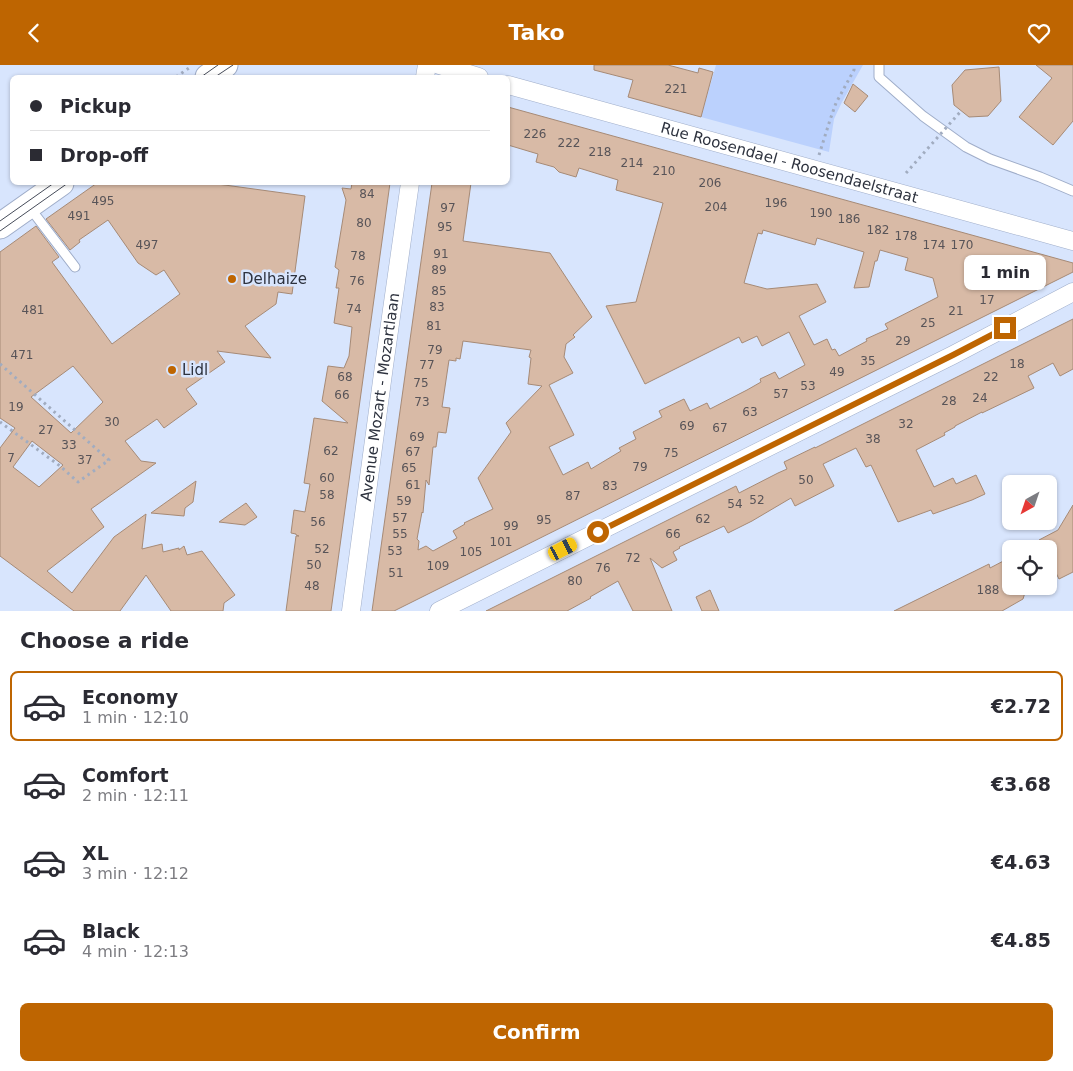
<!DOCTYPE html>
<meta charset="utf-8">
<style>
body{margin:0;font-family:"DejaVu Sans",sans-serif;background:#f7f7f7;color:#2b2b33;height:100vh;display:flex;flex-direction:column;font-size:19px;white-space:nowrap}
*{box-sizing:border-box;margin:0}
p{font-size:16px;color:#7c7c81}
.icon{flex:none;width:28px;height:28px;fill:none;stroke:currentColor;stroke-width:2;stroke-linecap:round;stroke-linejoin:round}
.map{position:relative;height:546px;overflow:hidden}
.drawer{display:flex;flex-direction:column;background:#fff;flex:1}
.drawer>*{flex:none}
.hud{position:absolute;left:10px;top:10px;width:500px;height:110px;border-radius:8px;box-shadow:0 1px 4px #0004;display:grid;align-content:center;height:110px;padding:0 20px;background:#fff}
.needle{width:32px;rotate:220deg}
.tools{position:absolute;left:1002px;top:410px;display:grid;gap:10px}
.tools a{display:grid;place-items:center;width:55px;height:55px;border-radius:8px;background:#fff;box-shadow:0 1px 4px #0004;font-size:25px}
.end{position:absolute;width:22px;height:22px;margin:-11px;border:6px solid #be6501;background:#fff;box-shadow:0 0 0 2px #fff}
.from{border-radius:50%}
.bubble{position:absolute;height:35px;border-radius:8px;background:#fff;box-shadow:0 1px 4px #0004;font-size:16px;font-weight:700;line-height:35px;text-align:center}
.car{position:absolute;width:15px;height:30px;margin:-15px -8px;border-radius:6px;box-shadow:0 0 4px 1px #0007;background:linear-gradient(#f5c518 24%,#345 0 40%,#f5c518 0 76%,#345 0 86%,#f5c518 0)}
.hud b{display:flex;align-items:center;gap:18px;height:48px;font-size:19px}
.hud b+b{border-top:1px solid #e1e1e2}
.hud i{width:12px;height:12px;background:#2b2b33}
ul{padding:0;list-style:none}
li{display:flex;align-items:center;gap:15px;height:70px;margin:0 10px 8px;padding:0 10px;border:2px solid transparent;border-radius:8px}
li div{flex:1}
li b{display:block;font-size:19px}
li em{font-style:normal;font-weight:700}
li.active{border-color:#be6501}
li>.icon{width:45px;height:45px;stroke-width:1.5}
h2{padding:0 20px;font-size:22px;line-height:60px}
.button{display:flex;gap:10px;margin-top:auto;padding:10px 20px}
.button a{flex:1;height:58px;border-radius:8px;background:#be6501;color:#fff;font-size:20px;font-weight:700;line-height:58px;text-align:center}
header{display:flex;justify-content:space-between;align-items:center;height:65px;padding:0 20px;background:#be6501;color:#fff;font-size:22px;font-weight:700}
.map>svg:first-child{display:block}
</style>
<header><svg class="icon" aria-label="back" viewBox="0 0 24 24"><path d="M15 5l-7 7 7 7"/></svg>Tako<svg class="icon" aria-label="heart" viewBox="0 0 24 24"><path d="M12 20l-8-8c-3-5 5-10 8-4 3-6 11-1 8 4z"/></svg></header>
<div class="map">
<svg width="1073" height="546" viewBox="0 0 1073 546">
<rect width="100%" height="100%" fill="#d8e5fd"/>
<path fill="#bbd1fd" d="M 716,0 L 863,0 L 842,37 L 834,54 L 829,87 L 701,52 Z"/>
<path fill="#d8baa6" stroke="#a68a76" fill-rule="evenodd" d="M 594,0 L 668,0 L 698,8 L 699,3 L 713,7 L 701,52 L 628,32 L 633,15 L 594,5 Z
M 1036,0 L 1073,0 L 1073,56 L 1053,80 L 1019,52 L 1052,13 Z
M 999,2 L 1001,36 L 988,51 L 969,52 L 954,40 L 952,20 L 965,5 Z
M 853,19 L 868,31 L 855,47 L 844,38 Z
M 508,42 L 1073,198 L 1073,207 L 394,546 L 372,546 L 432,118 L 471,118 L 463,176 L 550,188 L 592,252 L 573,270 L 575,272 L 566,279 L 564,292 L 573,308 L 549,320 L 574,370 L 549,382 L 563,410 L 588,397 L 591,404 L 621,386 L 619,383 L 636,374 L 633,367 L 662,352 L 659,346 L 684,334 L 690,346 L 707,338 L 710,344 L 747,325 L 761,317 L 760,314 L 775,307 L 779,314 L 805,300 L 789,267 L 762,281 L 757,271 L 742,278 L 739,272 L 645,319 L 606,241 L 636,237 L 663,138 L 616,125 L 618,115 L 579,103 L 576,112 L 559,107 L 554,102 L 536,97 L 538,89 L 508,80 ZM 763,165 L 815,180 L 817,173 L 864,187 L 854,223 L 869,222 L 875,196 L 877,196 L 880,185 L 908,193 L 905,205 L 933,213 L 938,232 L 885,259 L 888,264 L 866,274 L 867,276 L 839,291 L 835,284 L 832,285 L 827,274 L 814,280 L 799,251 L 826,237 L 817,219 L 767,224 L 744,218 L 758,168 L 762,169 ZM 463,276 L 531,285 L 529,292 L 531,293 L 528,319 L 542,321 L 506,358 L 511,367 L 478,413 L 493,444 L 464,458 L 465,459 L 453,466 L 457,473 L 433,486 L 426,481 L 418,485 L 419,476 L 417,474 L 422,447 L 423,448 L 426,415 L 429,420 L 433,382 L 436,382 L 438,367 L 446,368 L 450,343 L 442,342 L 449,295 L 456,296 L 456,293 L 460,294 Z
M 97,118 L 210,118 L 305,131 L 292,229 L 278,227 L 276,239 L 245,261 L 271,293 L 217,286 L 225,297 L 186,324 L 197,339 L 164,363 L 157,354 L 125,376 L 141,396 L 156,398 L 91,444 L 104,462 L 47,506 L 72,528 L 114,472 L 146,449 L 142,484 L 162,479 L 163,487 L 179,483 L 179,485 L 184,481 L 187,490 L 202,486 L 235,530 L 224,538 L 223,546 L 171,546 L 146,510 L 120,546 L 74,546 L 0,491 L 0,383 L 15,363 L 0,353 L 0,187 L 36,161 L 59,192 L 52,197 L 112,279 L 180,229 L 164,205 L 156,210 L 138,198 L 108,155 L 79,175 L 80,177 L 70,185 L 46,154 ZM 73,301 L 103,337 L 71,368 L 31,332 ZM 32,376 L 63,400 L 39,422 L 13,402 Z
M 352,118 L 390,118 L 331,546 L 286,546 L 296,471 L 299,471 L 296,470 L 296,469 L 291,468 L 294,445 L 305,447 L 310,419 L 304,418 L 314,353 L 348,358 L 322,336 L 328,301 L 344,303 L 349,291 L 352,262 L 334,258 L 339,223 L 336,223 L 339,205 L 335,202 L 346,135 L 342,123 L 351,124 Z
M 1073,254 L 1073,304 L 1060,311 L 1053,298 L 1028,311 L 1034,323 L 982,348 L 982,347 L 955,361 L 955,362 L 944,368 L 945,370 L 916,385 L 934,422 L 953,413 L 956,419 L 976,410 L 985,429 L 972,435 L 933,449 L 931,445 L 898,457 L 871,400 L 866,402 L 856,383 L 823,399 L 834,421 L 795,441 L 791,433 L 752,456 L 728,468 L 724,461 L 679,482 L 680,483 L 673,487 L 677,495 L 662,503 L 650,493 L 672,546 L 633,546 L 618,516 L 590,532 L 591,533 L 567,546 L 486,546 L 736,421 L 739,428 L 778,408 L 787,404 L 784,397 L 815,382 L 815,383 Z
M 196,416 L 193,437 L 185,443 L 184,451 L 151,448 Z
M 246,438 L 257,452 L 245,460 L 219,457 Z
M 1073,440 L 1073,507 L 1059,514 L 1049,494 L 1049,484 L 1044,484 L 1039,475 L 1058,465 Z
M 1011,492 L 1011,521 L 1027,521 L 1023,534 L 1002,546 L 894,546 L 989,499 L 990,503 Z
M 710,525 L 719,546 L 702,546 L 696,532 Z"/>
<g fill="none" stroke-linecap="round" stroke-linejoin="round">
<g stroke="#9fadc9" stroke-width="11">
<path id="lane" d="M 879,0 L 879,12 L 923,51 L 966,82 L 990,94 L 1040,112 L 1073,126
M 30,143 L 75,202"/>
</g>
<g stroke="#9fadc9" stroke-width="19">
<g id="street">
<path d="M 439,0 L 479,12"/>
<path d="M 425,12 L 427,0"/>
<path id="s1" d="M 508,20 L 1073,176"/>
<path id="s2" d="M 351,546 L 384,301 L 410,118"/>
<path d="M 439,546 L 953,290 L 1073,227"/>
</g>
</g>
<g stroke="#9fadc9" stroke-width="27">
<path id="secondary" d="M 208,12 L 225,0
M 0,161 L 61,118"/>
</g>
<path stroke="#a1acc0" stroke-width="3" stroke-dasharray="2.5 4" stroke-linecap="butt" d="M 176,12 L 189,3
M 819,90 L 830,55 L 836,38 L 854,5 L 854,0
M 0,299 L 109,395 L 78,417 L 60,401 L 0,357"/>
<use href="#lane" stroke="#fff" stroke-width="9"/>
<use href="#street" stroke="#fff" stroke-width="18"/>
<use href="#secondary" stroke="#fff" stroke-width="25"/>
<path stroke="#464c5a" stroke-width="1" d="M 201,12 L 218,0
M 215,12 L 233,0
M 0,156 L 54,118
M 0,166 L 68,118"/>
<path stroke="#a1acc0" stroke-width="3" stroke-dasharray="2.5 4" stroke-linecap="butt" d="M 906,108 L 961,46"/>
</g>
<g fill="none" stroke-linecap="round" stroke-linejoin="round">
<path stroke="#be6501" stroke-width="6" d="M 598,467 L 953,290 L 1005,263"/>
</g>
<g fill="#be6501" stroke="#d8e5fd" stroke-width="2">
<circle cx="232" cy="214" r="5"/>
<circle cx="172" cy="305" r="5"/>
</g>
<g text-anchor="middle" stroke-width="5" stroke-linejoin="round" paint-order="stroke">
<g font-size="12" fill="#585458">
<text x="676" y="28">221</text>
<text x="535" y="73">226</text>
<text x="569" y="82">222</text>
<text x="600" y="91">218</text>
<text x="632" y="102">214</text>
<text x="664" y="110">210</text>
<text x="710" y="122">206</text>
<text x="367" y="133">84</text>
<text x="103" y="140">495</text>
<text x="776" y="142">196</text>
<text x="716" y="146">204</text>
<text x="448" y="147">97</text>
<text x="821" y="152">190</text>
<text x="79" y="155">491</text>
<text x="849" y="158">186</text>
<text x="364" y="162">80</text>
<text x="445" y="166">95</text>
<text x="878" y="169">182</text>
<text x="906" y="175">178</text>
<text x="147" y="184">497</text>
<text x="934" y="184">174</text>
<text x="962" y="184">170</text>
<text x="441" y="193">91</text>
<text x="358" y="195">78</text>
<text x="439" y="209">89</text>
<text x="357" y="220">76</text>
<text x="439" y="230">85</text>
<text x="987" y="239">17</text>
<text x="437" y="246">83</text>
<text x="354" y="248">74</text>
<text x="33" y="249">481</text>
<text x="956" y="250">21</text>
<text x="928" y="262">25</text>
<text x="434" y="265">81</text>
<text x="903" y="280">29</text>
<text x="435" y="289">79</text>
<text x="22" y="294">471</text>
<text x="868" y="300">35</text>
<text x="1017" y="303">18</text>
<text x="427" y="304">77</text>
<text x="837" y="311">49</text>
<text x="345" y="316">68</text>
<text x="991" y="316">22</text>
<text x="421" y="322">75</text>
<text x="808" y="325">53</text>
<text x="781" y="333">57</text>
<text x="342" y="334">66</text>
<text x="980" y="337">24</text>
<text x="949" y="340">28</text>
<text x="422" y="341">73</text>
<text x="16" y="346">19</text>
<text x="750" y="351">63</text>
<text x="112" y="361">30</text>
<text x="906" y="363">32</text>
<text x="687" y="365">69</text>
<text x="720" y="367">67</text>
<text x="46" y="369">27</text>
<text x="417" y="376">69</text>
<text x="873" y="378">38</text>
<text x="69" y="384">33</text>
<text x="331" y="390">62</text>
<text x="413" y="391">67</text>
<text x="671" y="392">75</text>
<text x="11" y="397">7</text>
<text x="85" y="399">37</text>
<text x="640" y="406">79</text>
<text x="409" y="407">65</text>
<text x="327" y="417">60</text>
<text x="806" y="419">50</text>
<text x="413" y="424">61</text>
<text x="610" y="425">83</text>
<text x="327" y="434">58</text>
<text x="573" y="435">87</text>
<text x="757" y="439">52</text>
<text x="404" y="440">59</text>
<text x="735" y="443">54</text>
<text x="400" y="457">57</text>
<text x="703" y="458">62</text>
<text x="544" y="459">95</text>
<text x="318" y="461">56</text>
<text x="511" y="465">99</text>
<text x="400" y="473">55</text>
<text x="673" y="473">66</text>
<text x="501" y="481">101</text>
<text x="322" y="488">52</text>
<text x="395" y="490">53</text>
<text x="471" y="491">105</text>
<text x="633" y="497">72</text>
<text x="314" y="504">50</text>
<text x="438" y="505">109</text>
<text x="603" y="507">76</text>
<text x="396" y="512">51</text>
<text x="575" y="520">80</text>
<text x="312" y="525">48</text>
<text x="988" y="529">188</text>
</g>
<g font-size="15" fill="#2d323e" stroke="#d8e5fd">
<text dy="5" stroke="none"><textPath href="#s1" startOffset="292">Rue Roosendael - Roosendaelstraat</textPath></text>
<text dy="5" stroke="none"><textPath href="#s2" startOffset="216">Avenue Mozart - Mozartlaan</textPath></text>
</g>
<g font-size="15" fill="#2d323e" stroke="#d8e5fd" text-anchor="start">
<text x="242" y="219">Delhaize</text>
<text x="182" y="310">Lidl</text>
</g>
</g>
</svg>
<div class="tools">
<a><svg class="needle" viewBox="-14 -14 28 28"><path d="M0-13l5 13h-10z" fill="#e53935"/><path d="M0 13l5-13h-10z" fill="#7c7c81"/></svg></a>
<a><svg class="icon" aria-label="locate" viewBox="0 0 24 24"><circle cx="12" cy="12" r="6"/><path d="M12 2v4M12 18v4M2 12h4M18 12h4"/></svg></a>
</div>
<i class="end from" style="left:598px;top:467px"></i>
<i class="end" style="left:1005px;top:263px"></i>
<div class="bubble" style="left:964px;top:190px;width:82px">1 min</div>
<i class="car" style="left:563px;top:484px;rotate:63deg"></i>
<div class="hud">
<b><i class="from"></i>Pickup</b>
<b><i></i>Drop-off</b>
</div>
</div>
<section class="drawer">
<h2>Choose a ride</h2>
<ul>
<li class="active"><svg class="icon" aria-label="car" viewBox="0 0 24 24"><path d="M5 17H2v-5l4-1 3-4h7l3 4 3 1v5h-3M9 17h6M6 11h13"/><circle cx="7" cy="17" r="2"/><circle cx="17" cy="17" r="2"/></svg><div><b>Economy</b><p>1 min · 12:10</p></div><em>€2.72</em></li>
<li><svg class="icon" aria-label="car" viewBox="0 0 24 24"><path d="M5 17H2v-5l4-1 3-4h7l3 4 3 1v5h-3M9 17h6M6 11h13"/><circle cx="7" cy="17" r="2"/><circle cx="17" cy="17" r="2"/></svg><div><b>Comfort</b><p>2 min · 12:11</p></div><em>€3.68</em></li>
<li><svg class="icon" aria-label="car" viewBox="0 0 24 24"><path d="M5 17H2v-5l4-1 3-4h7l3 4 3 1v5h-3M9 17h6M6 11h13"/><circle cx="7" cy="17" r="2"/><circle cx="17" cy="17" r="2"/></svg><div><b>XL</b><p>3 min · 12:12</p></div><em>€4.63</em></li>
<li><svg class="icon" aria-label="car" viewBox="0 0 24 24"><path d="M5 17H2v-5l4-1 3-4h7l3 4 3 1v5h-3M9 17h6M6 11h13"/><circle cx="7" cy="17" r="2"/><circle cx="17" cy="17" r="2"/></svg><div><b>Black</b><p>4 min · 12:13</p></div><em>€4.85</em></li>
</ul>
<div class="button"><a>Confirm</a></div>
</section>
